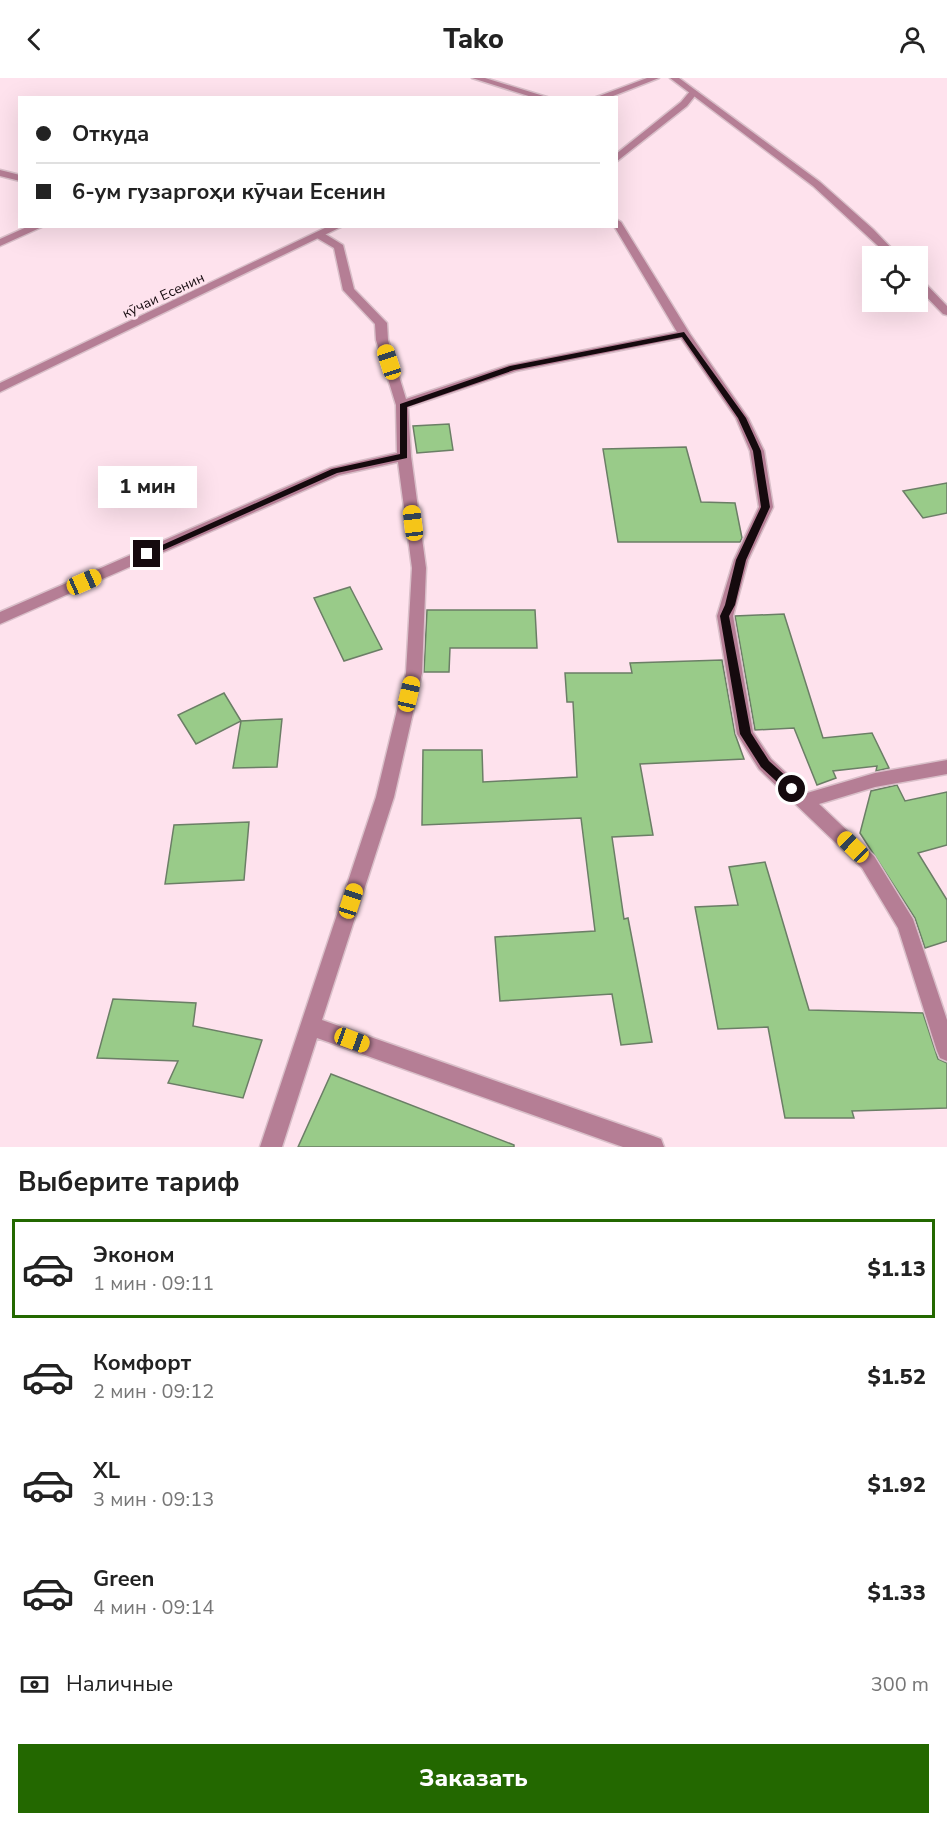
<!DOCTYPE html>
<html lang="ru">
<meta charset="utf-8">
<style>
body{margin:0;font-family:"Nunito Sans",sans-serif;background:#f2f2f2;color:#222;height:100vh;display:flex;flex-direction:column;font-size:22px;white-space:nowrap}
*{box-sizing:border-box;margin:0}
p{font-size:20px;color:#767676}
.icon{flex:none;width:33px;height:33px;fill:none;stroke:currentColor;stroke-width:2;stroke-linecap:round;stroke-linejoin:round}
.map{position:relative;height:1069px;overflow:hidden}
.drawer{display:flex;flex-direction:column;background:#fff;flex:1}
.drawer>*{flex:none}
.hud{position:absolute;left:18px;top:18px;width:600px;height:132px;border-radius:0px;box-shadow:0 6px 24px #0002;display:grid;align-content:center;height:132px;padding:0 18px;background:#fff}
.fabs{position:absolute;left:862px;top:168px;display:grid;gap:12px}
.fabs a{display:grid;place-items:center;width:66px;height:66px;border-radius:0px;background:#fff;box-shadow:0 6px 24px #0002;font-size:30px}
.end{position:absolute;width:27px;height:27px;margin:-14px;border:8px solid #150a0e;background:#fff;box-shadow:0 0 0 3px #fff}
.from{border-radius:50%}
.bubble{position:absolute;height:42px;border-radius:0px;background:#fff;box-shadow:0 6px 24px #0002;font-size:20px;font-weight:800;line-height:42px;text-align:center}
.car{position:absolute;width:18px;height:36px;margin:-18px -9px;border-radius:8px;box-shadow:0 0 4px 2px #0007;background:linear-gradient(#f5c518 24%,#345 0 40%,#f5c518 0 76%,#345 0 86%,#f5c518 0)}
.hud b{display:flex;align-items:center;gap:21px;height:57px;font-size:22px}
.hud b+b{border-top:2px solid #e0e0e0}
.hud i{width:15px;height:15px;background:#222}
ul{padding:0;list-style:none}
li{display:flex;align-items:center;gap:18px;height:99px;margin:0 12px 9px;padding:0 6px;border:3px solid transparent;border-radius:0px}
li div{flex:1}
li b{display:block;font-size:22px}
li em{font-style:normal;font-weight:800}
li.active{border-color:#236800}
li>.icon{width:54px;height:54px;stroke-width:1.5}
h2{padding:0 18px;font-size:27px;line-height:72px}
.pay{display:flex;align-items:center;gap:15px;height:66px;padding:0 18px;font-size:22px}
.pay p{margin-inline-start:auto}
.button{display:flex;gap:12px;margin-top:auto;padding:12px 18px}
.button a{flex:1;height:69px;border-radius:0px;background:#236800;color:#fff;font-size:24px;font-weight:800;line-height:69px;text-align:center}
header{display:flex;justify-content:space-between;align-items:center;height:78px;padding:0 18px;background:#fff;font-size:27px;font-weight:800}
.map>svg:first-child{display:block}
</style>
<header><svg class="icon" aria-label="back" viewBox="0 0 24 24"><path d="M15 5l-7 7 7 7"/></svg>Tako<svg class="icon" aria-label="person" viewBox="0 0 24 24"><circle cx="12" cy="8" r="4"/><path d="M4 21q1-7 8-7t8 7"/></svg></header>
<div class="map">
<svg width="947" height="1069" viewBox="0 0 947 1069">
<rect width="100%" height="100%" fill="#fee2ed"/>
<path fill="#99cb89" stroke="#6b7e66" stroke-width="1.5" d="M 449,346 L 453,372 L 417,375 L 413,348 Z
M 686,369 L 701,424 L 735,425 L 742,460 L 740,464 L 618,464 L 603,371 Z
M 947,405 L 947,435 L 923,440 L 903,413 Z
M 350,509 L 382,571 L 344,583 L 314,520 Z
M 427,532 L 535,532 L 537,570 L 450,570 L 449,594 L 424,594 Z
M 784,536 L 823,660 L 872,655 L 889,690 L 876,693 L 877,688 L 833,693 L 836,700 L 817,707 L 794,650 L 755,652 L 735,538 Z
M 722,582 L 735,656 L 744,681 L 640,686 L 653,757 L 612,759 L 624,841 L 628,840 L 652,964 L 621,967 L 612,916 L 500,923 L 495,859 L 595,853 L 581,740 L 422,747 L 423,672 L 482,672 L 483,704 L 577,699 L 573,624 L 567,624 L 565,595 L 632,595 L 630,585 Z
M 224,615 L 241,643 L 196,666 L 178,637 Z
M 282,641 L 277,689 L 233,690 L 241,643 Z
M 897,707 L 905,723 L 947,714 L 947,767 L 918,775 L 947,822 L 947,863 L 925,870 L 915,840 L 860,755 L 871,713 Z
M 249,744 L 244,802 L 165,806 L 174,747 Z
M 765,784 L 809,932 L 923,935 L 938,981 L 947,985 L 947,1030 L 852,1033 L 854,1040 L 785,1040 L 768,949 L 718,951 L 695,829 L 738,827 L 729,789 Z
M 113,921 L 196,925 L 193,948 L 262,962 L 243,1020 L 168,1005 L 178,983 L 97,980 Z
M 331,996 L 514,1067 L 514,1069 L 298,1069 Z"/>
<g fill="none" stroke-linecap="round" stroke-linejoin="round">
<g stroke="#d9bfc9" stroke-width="3">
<path id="minor" d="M 472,0 L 485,0 L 550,20 L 535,20 Z
M 691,12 L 698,14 L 687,28 L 616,84 L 616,76 L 681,24 Z
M 0,92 L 20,97 L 20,103 L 0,98 Z
M 616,141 L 621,144 L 690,256 L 748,340 L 764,373 L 773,429 L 748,482 L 733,538 L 753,654 L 771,681 L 807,715 L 875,695 L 947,682 L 947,696 L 875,709 L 819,726 L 874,778 L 913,841 L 947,942 L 947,983 L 940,980 L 937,973 L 898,850 L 862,790 L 759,691 L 737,656 L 717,538 L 734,482 L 759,429 L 750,373 L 736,340 L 681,260 L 516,293 L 408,329 L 411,378 L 426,490 L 422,595 L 394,719 L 322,942 L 653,1058 L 661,1061 L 664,1069 L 623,1069 L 317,960 L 282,1069 L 260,1069 L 376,719 L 406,595 L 412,490 L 398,384 L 339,397 L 0,546 L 0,534 L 330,390 L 397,375 L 396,327 L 376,262 L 375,246 L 343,212 L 334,170 L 317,160 L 317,156 L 325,156 L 343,167 L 354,211 L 387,245 L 388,262 L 406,321 L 509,287 L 677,254 L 614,148 L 616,148 Z
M 29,148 L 44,148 L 0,168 L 0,161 Z"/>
</g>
<g stroke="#d9bfc9" stroke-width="3">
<path id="tertiary" d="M 647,0 L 659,0 L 608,20 L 594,20 Z
M 670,0 L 679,0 L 820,104 L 873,151 L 899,178 L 889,178 L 813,108 Z
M 329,148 L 343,148 L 0,314 L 0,305 Z
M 918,201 L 922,202 L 947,228 L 947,237 L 943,236 L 918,210 Z"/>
</g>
<use href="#minor" fill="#b57e95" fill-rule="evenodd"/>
<use href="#tertiary" fill="#b57e95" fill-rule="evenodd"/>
</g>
<path fill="#150a0e" d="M 684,254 L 746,340 L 761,373 L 770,429 L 746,482 L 735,527 L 729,538 L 751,655 L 769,683 L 796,707 L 796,714 L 788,714 L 761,689 L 740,656 L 720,538 L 725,527 L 736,482 L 761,429 L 753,373 L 738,340 L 682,259 L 514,292 L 407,329 L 407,380 L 337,395 L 150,478 L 143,478 L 142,476 L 332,391 L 400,376 L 400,326 L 510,288 Z"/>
<g text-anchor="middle" stroke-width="6" stroke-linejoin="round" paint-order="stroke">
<g font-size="14" fill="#150a0e" stroke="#fee2ed">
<text transform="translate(163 217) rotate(-25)" y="5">кӯчаи Есенин</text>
</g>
</g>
</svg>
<div class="fabs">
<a><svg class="icon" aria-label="locate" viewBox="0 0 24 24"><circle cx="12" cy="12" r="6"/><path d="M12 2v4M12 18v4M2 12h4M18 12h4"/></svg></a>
</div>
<i class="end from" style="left:792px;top:711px"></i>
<i class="end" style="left:147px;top:476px"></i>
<div class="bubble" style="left:98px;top:388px;width:99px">1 мин</div>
<i class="car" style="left:389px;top:284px;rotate:342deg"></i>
<i class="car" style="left:413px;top:445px;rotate:353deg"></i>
<i class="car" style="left:84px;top:504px;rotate:66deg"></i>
<i class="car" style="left:409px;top:616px;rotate:13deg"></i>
<i class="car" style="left:853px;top:769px;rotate:314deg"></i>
<i class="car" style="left:351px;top:823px;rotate:18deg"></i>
<i class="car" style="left:352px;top:962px;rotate:110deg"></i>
<div class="hud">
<b><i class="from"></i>Откуда</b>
<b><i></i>6-ум гузаргоҳи кӯчаи Есенин</b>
</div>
</div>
<section class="drawer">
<h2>Выберите тариф</h2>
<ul>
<li class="active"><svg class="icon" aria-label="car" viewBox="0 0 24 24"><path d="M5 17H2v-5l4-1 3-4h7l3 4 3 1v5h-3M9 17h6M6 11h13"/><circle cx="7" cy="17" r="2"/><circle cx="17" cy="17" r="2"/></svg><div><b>Эконом</b><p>1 мин · 09:11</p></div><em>$1.13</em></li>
<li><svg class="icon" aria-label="car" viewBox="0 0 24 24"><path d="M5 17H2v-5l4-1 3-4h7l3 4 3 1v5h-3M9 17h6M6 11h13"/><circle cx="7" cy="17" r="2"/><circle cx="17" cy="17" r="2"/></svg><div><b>Комфорт</b><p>2 мин · 09:12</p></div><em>$1.52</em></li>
<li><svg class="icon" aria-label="car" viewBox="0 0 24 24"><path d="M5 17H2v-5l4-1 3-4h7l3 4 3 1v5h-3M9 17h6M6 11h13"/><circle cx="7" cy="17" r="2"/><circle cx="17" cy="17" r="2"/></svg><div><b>XL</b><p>3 мин · 09:13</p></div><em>$1.92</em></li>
<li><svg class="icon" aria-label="car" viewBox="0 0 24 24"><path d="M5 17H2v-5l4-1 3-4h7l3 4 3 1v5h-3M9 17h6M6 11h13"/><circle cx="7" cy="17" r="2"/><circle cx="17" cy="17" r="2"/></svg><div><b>Green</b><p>4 мин · 09:14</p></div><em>$1.33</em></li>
</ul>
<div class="pay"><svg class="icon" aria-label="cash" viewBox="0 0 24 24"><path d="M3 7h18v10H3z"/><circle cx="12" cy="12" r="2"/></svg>Наличные<p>300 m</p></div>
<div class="button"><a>Заказать</a></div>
</section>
